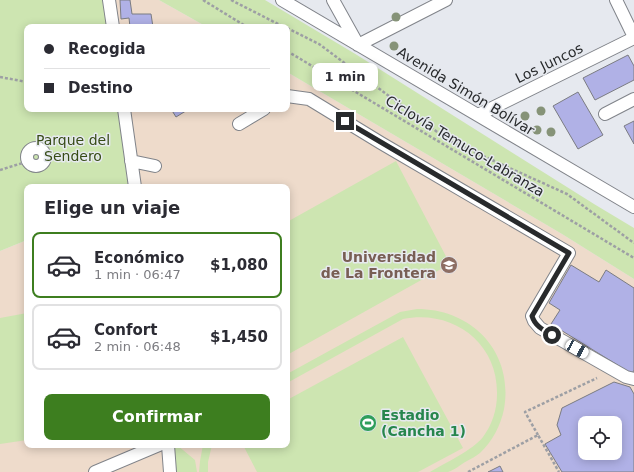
<!DOCTYPE html>
<html lang="es">
<meta charset="utf-8">
<style>
body{margin:0;font-family:"DejaVu Sans",sans-serif;background:#f2f2f3;color:#2b2b33;height:100vh;display:flex;flex-direction:column;font-size:15px;white-space:nowrap}
*{box-sizing:border-box;margin:0}
p{font-size:13px;color:#7c7c81}
.icon{flex:none;width:22px;height:22px;fill:none;stroke:currentColor;stroke-width:2;stroke-linecap:round;stroke-linejoin:round}
.map{position:relative;flex:1;overflow:hidden}
.details{position:absolute;left:24px;top:184px;width:266px;height:264px;display:flex;flex-direction:column;background:#fff;border-radius:8px;box-shadow:0 2px 10px #0003}
.details>*{flex:none}
.banner{position:absolute;left:24px;top:24px;width:266px;height:88px;border-radius:8px;box-shadow:0 2px 10px #0003;display:grid;align-content:center;height:88px;padding:0 20px;background:#fff}
.controls{position:absolute;left:578px;top:416px;display:grid;gap:8px}
.controls a{display:grid;place-items:center;width:44px;height:44px;border-radius:8px;background:#fff;box-shadow:0 2px 10px #0003;font-size:20px}
.end{position:absolute;width:18px;height:18px;margin:-9px;border:5px solid #282a2c;background:#fff;box-shadow:0 0 0 2px #fff}
.from{border-radius:50%}
.bubble{position:absolute;height:28px;border-radius:8px;background:#fff;box-shadow:0 2px 10px #0003;font-size:13px;font-weight:600;line-height:28px;text-align:center}
.car{position:absolute;width:12px;height:24px;margin:-12px -6px;border-radius:5px;box-shadow:0 0 3px 1px #0007;background:linear-gradient(#fff 24%,#345 0 40%,#fff 0 76%,#345 0 86%,#fff 0)}
.banner b{display:flex;align-items:center;gap:14px;height:38px;font-size:15px}
.banner b+b{border-top:1px solid #e1e1e2}
.banner i{width:10px;height:10px;background:#2b2b33}
ul{padding:0;list-style:none}
li{display:flex;align-items:center;gap:12px;height:66px;margin:0 8px 6px;padding:0 12px;border:2px solid #e1e1e2;border-radius:8px}
li div{flex:1}
li b{display:block;font-size:15px}
li em{font-style:normal;font-weight:600}
li.selected{border-color:#3d7e1f}
li>.icon{width:36px;height:36px;stroke-width:1.5}
h2{padding:0 20px;font-size:18px;line-height:48px}
.button{display:flex;gap:8px;margin-top:auto;padding:8px 20px}
.button a{flex:1;height:46px;border-radius:8px;background:#3d7e1f;color:#fff;font-size:16px;font-weight:600;line-height:46px;text-align:center}
.map>svg:first-child{display:block}
</style>
<div class="map">
<svg width="634" height="472" viewBox="0 0 634 472">
<rect width="100%" height="100%" fill="#e6e9ef"/>
<path fill="#eedbcb" fill-rule="evenodd" d="M 105,0 L 159,0 L 207,27 L 108,27 Z
M 287,72 L 562,234 L 634,279 L 634,472 L 0,472 L 0,251 L 27,240 L 27,445 L 287,445 L 287,187 L 128,187 L 118,109 L 287,109 ZM 585,423 L 615,423 L 615,453 L 585,453 Z"/>
<path fill="#cde5b1" d="M 0,0 L 105,0 L 108,27 L 27,27 L 27,109 L 118,109 L 128,187 L 27,187 L 27,240 L 0,251 Z
M 159,0 L 265,0 L 357,55 L 594,204 L 634,228 L 634,279 L 562,234 L 287,72 L 287,27 L 207,27 Z
M 396,161 L 450,264 L 287,355 L 287,222 Z
M 417,309 C 473,309 514,353 504,409 C 501,425 492,442 480,453 C 476,456 471,459 467,461 C 461,464 455,470 448,472 C 443,472 436,472 430,472 C 445,463 473,450 483,437 C 492,425 497,410 497,394 C 498,342 452,309 403,319 L 287,383 L 287,374 L 400,312 Z
M 27,313 L 27,440 L 0,444 L 0,318 Z
M 403,337 L 463,448 L 418,472 L 257,472 L 243,445 L 287,445 L 287,400 Z
M 172,445 L 177,445 L 195,460 L 197,472 L 174,472 Z
M 203,445 L 212,445 L 208,462 L 208,472 L 199,472 L 200,461 Z"/>
<path fill="#b0b1e6" stroke="#7b7c82" fill-rule="evenodd" d="M 120,0 L 130,0 L 132,14 L 151,14 L 153,27 L 130,27 L 129,18 L 121,19 Z
M 628,55 L 634,66 L 634,80 L 595,100 L 583,78 Z
M 578,92 L 603,135 L 578,149 L 553,106 Z
M 171,109 L 189,109 L 176,117 Z
M 634,121 L 634,144 L 624,126 Z
M 571,265 L 599,282 L 606,270 L 634,288 L 634,370 L 632,374 L 551,324 L 560,310 L 549,303 Z
M 614,382 L 630,387 L 634,394 L 634,472 L 562,472 L 545,444 L 561,435 L 557,425 L 562,408 ZM 585,423 L 615,423 L 615,453 L 585,453 Z
M 500,466 L 503,472 L 488,472 Z"/>
<g fill="none" stroke-linecap="round" stroke-linejoin="round">
<g stroke="#81848a" stroke-width="14">
<path id="minor" d="M 109,0 L 113,27
M 282,0 L 634,207
M 333,0 L 358,45 L 446,0
M 616,0 L 634,37
M 287,96 L 309,99 L 381,143 L 569,253 L 532,316 L 534,321 L 540,328 L 626,377 L 634,379
M 124,109 L 135,187
M 605,114 L 634,99
M 478,115 L 634,38
M 239,124 L 264,109
M27 157a9 9 0 1 1 18 0a9 9 0 1 1-18 0Z
M 131,161 L 155,166
M 168,445 L 170,472
M 95,472 L 159,445"/>
</g>
<path stroke="#9d9fa4" stroke-width="2.5" stroke-dasharray="3 2" stroke-linecap="butt" d="M 203,0 L 247,27
M 231,0 L 284,27
M 287,28 L 319,44 L 448,140 L 567,194 L 634,243
M 287,51 L 634,258
M 0,77 L 27,82
M 0,170 L 29,161
M 538,435 L 525,412 L 597,378
M 468,472 L 538,435 L 559,472"/>
<use href="#minor" stroke="#fff" stroke-width="12"/>
</g>
<g fill="#869378">
<circle cx="396" cy="17" r="4.5"/>
<circle cx="394" cy="46" r="4.5"/>
<circle cx="541" cy="111" r="4.5"/>
<circle cx="525" cy="116" r="4.5"/>
<circle cx="537" cy="130" r="4.5"/>
<circle cx="551" cy="132" r="4.5"/>
</g>
<g fill="none" stroke-linecap="round" stroke-linejoin="round">
<path stroke="#282a2c" stroke-width="5" d="M 345,121 L 569,253 L 532,316 C 535,326 543,330 552,335"/>
</g>
<defs>
<g id="university-disc" transform="scale(0.9)"><circle r="9.5" fill="#8d6e63" stroke="#e6e9ef"/><path d="M0-5L7-2L0 1L-7-2ZM-4 1L0 2.5L4 1V4Q0 6-4 4Z" fill="#fff"/></g>
<g id="stadium-disc" transform="scale(0.9)"><circle r="9.5" fill="#2e9e5b" stroke="#e6e9ef"/><path d="M0-5a6.5 5 0 1 0 0 10a6.5 5 0 1 0 0-10ZM-3.5-1.8h7v3.6h-7Z" fill="#fff"/></g>
</defs>
<g fill-rule="evenodd">
<use href="#university-disc" x="449" y="265"/>
<use href="#stadium-disc" x="368" y="423"/>
</g>
<g text-anchor="middle" stroke-width="3" stroke-linejoin="round" paint-order="stroke">
<g font-size="14" fill="#282a2c" stroke="#e6e9ef">
<text transform="translate(549 63) rotate(-26)" y="5">Los Juncos</text>
<text transform="translate(466 91) rotate(31)" y="5">Avenida Simón Bolívar</text>
<text transform="translate(465 146) rotate(31)" y="5">Ciclovía Temuco-Labranza</text>
</g>
<g font-size="14" fill="#374c16" stroke="#e6e9ef">
<text x="73" y="145">Parque del<tspan x="73" dy="16">Sendero</tspan></text>
</g>
<g font-size="14" font-weight="bold" fill="#785e54" stroke="#e6e9ef" text-anchor="end">
<text x="436" y="262">Universidad<tspan x="436" dy="16">de La Frontera</tspan></text>
</g>
<g font-size="14" font-weight="bold" fill="#27864d" stroke="#e6e9ef" text-anchor="start">
<text x="381" y="420">Estadio<tspan x="381" dy="16">(Cancha 1)</tspan></text>
</g>
</g>
</svg>
<div class="controls">
<a><svg class="icon" aria-label="locate" viewBox="0 0 24 24"><circle cx="12" cy="12" r="6"/><path d="M12 2v4M12 18v4M2 12h4M18 12h4"/></svg></a>
</div>
<i class="end from" style="left:552px;top:335px"></i>
<i class="end" style="left:345px;top:121px"></i>
<div class="bubble" style="left:312px;top:63px;width:66px">1 min</div>
<i class="car" style="left:577px;top:349px;rotate:119deg"></i>
<div class="banner">
<b><i class="from"></i>Recogida</b>
<b><i></i>Destino</b>
</div>
<section class="details">
<h2>Elige un viaje</h2>
<ul>
<li class="selected"><svg class="icon" aria-label="car" viewBox="0 0 24 24"><path d="M5 17H2v-5l4-1 3-4h7l3 4 3 1v5h-3M9 17h6M6 11h13"/><circle cx="7" cy="17" r="2"/><circle cx="17" cy="17" r="2"/></svg><div><b>Económico</b><p>1 min · 06:47</p></div><em>$1,080</em></li>
<li><svg class="icon" aria-label="car" viewBox="0 0 24 24"><path d="M5 17H2v-5l4-1 3-4h7l3 4 3 1v5h-3M9 17h6M6 11h13"/><circle cx="7" cy="17" r="2"/><circle cx="17" cy="17" r="2"/></svg><div><b>Confort</b><p>2 min · 06:48</p></div><em>$1,450</em></li>
</ul>
<div class="button"><a>Confirmar</a></div>
</section>
</div>
